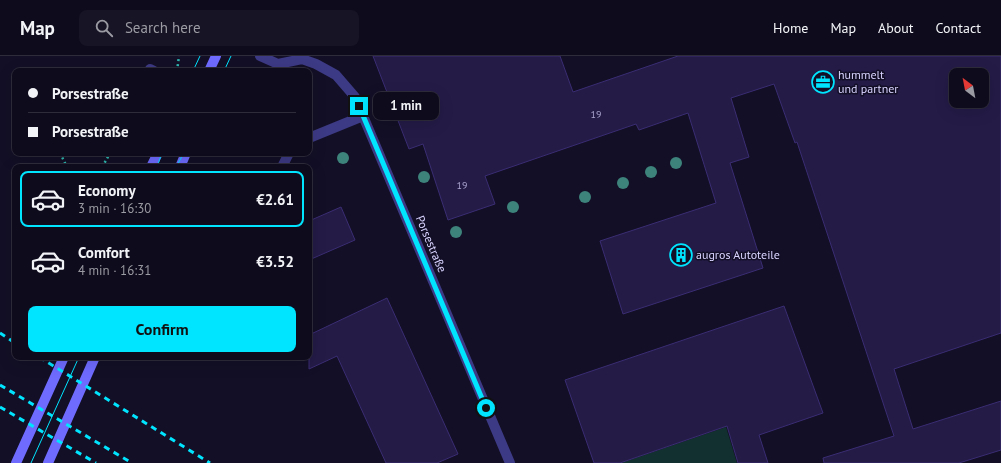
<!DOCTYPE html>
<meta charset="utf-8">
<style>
body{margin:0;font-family:"PT Sans",sans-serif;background:#171425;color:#f1f3f6;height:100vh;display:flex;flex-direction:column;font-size:15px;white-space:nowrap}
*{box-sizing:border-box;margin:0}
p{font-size:13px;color:#9b9ba3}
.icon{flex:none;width:22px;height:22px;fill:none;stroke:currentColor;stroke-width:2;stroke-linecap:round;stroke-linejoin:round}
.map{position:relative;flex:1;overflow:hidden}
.drawer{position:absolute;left:12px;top:108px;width:300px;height:196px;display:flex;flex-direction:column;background:#0e0b1c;border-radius:8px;box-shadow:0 4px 16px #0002,0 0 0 1px #2e2b3b}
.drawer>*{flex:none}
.top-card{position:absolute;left:12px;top:12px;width:300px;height:88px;border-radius:8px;box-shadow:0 4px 16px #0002,0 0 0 1px #2e2b3b;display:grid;align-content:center;height:88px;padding:0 16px;background:#0e0b1c}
.needle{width:26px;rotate:328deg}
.controls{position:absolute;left:949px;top:12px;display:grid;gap:8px}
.controls a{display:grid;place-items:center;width:40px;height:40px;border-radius:8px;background:#0e0b1c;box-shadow:0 4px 16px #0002,0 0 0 1px #2e2b3b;font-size:20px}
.end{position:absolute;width:18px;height:18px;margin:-9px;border:5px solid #00e5ff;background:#111;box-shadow:0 0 0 2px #111}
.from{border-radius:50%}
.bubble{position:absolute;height:28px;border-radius:8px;background:#0e0b1c;box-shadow:0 4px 16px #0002,0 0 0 1px #2e2b3b;font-size:13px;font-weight:800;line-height:28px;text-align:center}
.top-card b{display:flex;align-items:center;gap:14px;height:38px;font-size:15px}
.top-card b+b{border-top:1px solid #2e2b3b}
.top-card i{width:10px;height:10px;background:#f1f3f6}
ul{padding:7px 0 0;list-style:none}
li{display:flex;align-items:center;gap:12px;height:56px;margin:0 8px 6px;padding:0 8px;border:2px solid transparent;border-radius:8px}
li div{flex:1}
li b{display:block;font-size:15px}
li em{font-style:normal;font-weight:800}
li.current{border-color:#00e5ff}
li>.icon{width:36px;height:36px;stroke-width:1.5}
.action{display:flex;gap:8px;margin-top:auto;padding:8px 16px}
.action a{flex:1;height:46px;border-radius:8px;background:#00e5ff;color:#111;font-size:16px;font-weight:800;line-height:46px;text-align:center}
header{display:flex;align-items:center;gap:24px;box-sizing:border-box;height:56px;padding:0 20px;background:#0e0b1c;border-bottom:1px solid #2e2b3b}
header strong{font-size:19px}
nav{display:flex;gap:22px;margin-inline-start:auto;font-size:14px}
.search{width:280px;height:36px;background:#171425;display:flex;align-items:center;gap:10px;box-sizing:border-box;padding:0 14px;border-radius:8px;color:#9b9ba3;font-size:15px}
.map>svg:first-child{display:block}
</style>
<header>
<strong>Map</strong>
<div class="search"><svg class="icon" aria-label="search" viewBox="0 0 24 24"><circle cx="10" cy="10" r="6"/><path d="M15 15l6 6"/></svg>Search here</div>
<nav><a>Home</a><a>Map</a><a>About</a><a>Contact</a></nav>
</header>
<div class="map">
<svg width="1001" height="407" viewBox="0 0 1001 407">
<rect width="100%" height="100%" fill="#130f26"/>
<path fill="#12302f" d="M 726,371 L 737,407 L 621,407 Z"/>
<path fill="#241b47" stroke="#3b2d73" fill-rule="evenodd" d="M 373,0 L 560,0 L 573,36 L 678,0 L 1001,0 L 1001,277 L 894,313 L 913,373 L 1001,345 L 1001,394 L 959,407 L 824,407 L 823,402 L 894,380 L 797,86 L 795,87 L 774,28 L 731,42 L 749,101 L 730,107 L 763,212 L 623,258 L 600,185 L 716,147 L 688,57 L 639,74 L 636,68 L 485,120 L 495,148 L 448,164 L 423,88 L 409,93 ZM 956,19 L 982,19 L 982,45 L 956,45 Z
M 341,151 L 355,184 L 309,204 L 309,165 Z
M 387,242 L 458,398 L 437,407 L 386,407 L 337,300 L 309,313 L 309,279 Z
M 784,250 L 823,357 L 759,379 L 768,407 L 738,407 L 727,370 L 620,407 L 594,407 L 565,324 Z"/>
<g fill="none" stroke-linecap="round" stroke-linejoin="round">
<path stroke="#2fb8b0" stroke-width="2.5" stroke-dasharray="2 3" stroke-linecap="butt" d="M 177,15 L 179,0
M 60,97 L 67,111
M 96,111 L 104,108 L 110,97"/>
<path stroke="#3d3a85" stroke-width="10" d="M 150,13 L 154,15
M 309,82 L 363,60
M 282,111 L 289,97"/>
<path stroke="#3d3a85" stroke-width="10" d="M 260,0 L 278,8 L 302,3 L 316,8 L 336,19 L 355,41 L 510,407"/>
<path stroke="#6f6bff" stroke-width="10" d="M 209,15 L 216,0
M 151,111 L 158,97
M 180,111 L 186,97
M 16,407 L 64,301
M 48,407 L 95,301"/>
<path stroke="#00e5ff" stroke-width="1" d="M 193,15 L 200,0
M 224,15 L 231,0
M 157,111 L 162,97
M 176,111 L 184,97
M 31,407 L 79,301"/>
<path stroke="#00e5ff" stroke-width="3" stroke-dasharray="6 5" stroke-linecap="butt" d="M 0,277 L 15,287
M 39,301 L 210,407
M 0,329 L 132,407
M 0,351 L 96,407"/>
</g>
<g fill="#3d827b">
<circle cx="343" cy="102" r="6"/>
<circle cx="676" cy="107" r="6"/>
<circle cx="651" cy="116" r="6"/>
<circle cx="424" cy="121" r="6"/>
<circle cx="623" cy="127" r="6"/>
<circle cx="585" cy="141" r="6"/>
<circle cx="513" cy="151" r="6"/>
<circle cx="456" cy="176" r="6"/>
</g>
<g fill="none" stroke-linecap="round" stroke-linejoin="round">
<path stroke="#00e5ff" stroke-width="5" d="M 359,50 L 486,352"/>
</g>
<defs>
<g id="office-ring" transform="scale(1.15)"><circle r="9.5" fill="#130f26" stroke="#00e5ff" stroke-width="1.5"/><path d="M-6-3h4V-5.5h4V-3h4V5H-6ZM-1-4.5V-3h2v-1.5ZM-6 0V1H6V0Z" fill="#00e5ff"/></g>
<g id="building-ring" transform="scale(1.15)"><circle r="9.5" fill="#130f26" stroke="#00e5ff" stroke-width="1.5"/><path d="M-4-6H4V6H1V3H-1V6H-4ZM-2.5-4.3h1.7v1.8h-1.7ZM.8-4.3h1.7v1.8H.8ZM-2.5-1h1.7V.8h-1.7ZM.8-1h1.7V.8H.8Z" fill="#00e5ff"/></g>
</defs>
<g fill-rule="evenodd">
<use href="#office-ring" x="823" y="26"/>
<use href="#building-ring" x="681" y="199"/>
</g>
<g text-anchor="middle" stroke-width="3" stroke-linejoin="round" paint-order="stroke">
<g font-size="10" fill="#aca6d1">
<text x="596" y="62">19</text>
<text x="462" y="133">19</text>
</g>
<g font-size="12" fill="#d9d4ff" stroke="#130f26" text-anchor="start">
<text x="838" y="23">hummelt<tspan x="838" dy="14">und partner</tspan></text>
<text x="696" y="203">augros Autoteile</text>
</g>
<g font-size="12" fill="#d9d4ff" stroke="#130f26">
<text transform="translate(431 188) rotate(67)" y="4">Porsestraße</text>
</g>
</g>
</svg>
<div class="controls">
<a><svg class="needle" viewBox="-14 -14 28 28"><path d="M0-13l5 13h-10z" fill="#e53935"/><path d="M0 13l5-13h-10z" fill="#9b9ba3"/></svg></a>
</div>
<i class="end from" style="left:486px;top:352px"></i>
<i class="end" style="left:359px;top:50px"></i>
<div class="bubble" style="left:373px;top:36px;width:66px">1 min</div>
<div class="top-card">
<b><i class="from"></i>Porsestraße</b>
<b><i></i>Porsestraße</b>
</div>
<section class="drawer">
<ul>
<li class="current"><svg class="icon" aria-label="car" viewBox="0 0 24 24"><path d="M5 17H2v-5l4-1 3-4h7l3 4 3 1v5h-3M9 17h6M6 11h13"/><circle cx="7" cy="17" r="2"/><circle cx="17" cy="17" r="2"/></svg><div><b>Economy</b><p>3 min · 16:30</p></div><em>€2.61</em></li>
<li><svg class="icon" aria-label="car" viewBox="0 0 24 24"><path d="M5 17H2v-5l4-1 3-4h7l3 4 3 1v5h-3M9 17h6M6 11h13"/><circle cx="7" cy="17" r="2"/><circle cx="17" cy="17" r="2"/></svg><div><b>Comfort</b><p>4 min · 16:31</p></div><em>€3.52</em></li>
</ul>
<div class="action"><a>Confirm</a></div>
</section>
</div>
